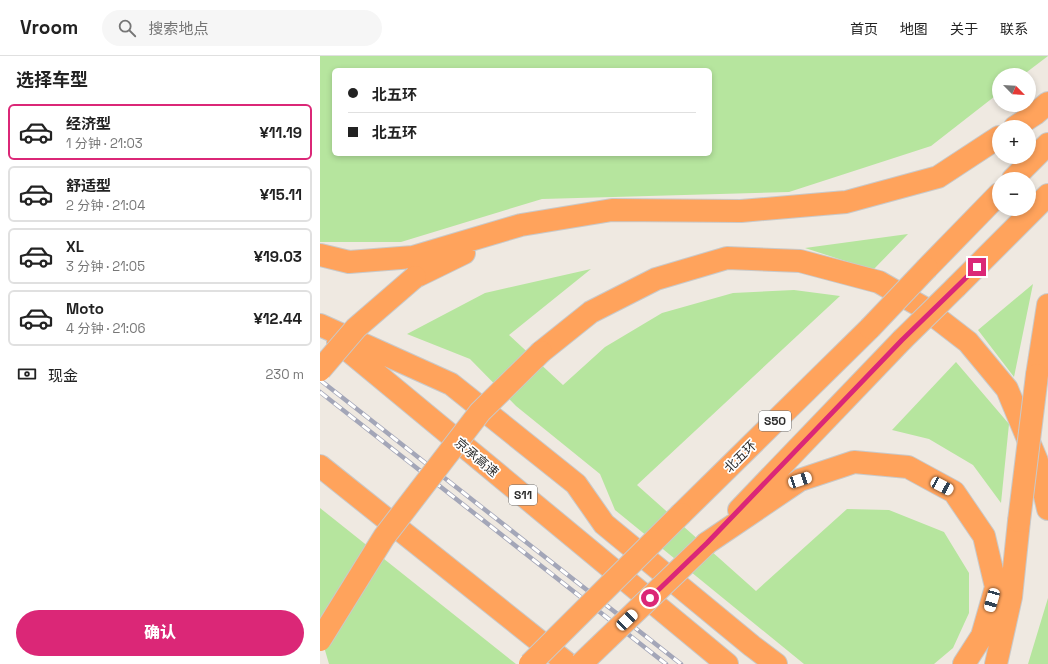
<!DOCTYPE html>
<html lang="zh">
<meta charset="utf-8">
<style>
body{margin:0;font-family:"Space Grotesk","Noto Sans SC",sans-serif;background:#f6f6f6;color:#222;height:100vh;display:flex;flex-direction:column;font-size:15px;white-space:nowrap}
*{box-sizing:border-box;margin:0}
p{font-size:13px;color:#767676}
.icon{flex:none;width:22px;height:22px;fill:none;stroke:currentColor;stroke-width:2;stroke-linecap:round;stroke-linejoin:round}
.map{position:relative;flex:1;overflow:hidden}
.panel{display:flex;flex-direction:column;background:#fff;width:320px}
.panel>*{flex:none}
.guide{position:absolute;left:12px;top:12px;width:380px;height:88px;border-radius:6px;box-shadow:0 2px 6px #0003;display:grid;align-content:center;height:88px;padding:0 16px;background:#fff}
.needle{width:26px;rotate:114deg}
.buttons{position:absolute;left:672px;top:12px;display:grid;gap:8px}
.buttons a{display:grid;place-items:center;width:44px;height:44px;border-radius:50%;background:#fff;box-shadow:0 2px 6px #0003;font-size:20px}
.end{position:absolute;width:18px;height:18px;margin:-9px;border:5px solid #db2777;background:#fff;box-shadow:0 0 0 2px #fff}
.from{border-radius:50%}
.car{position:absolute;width:12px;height:24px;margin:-12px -6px;border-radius:5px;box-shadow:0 0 3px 1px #0007;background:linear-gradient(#fff 24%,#345 0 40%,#fff 0 76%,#345 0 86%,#fff 0)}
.guide b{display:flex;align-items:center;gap:14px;height:38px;font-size:15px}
.guide b+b{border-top:1px solid #e0e0e0}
.guide i{width:10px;height:10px;background:#222}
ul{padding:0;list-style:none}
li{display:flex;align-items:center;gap:12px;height:56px;margin:0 8px 6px;padding:0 8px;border:2px solid #e0e0e0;border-radius:6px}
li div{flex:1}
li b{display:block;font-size:15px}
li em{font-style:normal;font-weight:800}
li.on{border-color:#db2777}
li>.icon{width:36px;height:36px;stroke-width:1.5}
h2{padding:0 16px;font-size:18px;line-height:48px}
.pay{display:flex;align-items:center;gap:10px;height:44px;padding:0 16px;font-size:15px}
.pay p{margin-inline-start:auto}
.action{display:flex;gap:8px;margin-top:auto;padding:8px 16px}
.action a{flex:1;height:46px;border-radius:24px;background:#db2777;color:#fff;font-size:16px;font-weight:800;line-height:46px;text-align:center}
header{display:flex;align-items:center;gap:24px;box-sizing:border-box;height:56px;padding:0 20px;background:#fff;border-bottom:1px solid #e0e0e0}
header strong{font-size:19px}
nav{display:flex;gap:22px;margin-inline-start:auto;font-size:14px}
.search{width:280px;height:36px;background:#f6f6f6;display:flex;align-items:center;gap:10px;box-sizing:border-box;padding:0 14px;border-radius:22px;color:#767676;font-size:15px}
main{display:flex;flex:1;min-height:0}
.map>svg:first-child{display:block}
</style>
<header>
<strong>Vroom</strong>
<div class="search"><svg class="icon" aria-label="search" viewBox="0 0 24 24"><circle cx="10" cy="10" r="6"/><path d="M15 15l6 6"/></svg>搜索地点</div>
<nav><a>首页</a><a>地图</a><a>关于</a><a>联系</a></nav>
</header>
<main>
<section class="panel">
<h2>选择车型</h2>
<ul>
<li class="on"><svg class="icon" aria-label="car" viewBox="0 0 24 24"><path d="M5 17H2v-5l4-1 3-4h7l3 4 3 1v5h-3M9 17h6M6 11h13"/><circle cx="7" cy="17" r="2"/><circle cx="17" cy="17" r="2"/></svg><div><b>经济型</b><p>1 分钟 · 21:03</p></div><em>¥11.19</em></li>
<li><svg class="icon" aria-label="car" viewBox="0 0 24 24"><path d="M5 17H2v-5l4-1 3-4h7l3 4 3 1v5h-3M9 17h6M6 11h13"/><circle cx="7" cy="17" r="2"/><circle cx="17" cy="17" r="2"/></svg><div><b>舒适型</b><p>2 分钟 · 21:04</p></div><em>¥15.11</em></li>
<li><svg class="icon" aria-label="car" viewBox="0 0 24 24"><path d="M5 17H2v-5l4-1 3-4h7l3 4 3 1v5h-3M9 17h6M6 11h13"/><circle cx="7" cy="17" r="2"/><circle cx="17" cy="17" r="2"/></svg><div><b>XL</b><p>3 分钟 · 21:05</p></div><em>¥19.03</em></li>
<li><svg class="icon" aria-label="car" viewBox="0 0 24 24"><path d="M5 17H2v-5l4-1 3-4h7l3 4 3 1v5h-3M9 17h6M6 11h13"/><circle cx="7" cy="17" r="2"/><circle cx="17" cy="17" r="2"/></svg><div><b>Moto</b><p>4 分钟 · 21:06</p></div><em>¥12.44</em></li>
</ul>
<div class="pay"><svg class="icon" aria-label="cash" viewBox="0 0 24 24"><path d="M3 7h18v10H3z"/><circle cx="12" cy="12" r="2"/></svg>现金<p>230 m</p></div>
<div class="action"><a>确认</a></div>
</section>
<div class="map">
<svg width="728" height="608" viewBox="0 0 728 608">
<rect width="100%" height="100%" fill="#efe9e1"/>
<path fill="#b6e59e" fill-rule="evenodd" d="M 0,0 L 728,0 L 703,19 L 679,19 L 679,37 L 611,90 L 469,136 L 222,143 L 81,186 L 0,186 ZM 14,14 L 390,14 L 390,98 L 14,98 Z
M 588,178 L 553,214 L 485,192 Z
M 271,213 L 189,279 L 243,329 L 285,291 L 342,257 L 413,237 L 474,234 L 520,240 L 317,429 L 436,535 L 527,453 L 569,454 L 624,476 L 649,517 L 649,557 L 633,592 L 614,608 L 484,608 L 295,454 L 280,418 L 196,350 L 150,303 L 87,278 L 165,237 Z
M 713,228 L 694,321 L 658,274 Z
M 636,306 L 689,368 L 681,447 L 653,409 L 609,383 L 572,374 Z
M 0,452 L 196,608 L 9,608 L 0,577 Z
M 728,542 L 728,608 L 708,608 Z"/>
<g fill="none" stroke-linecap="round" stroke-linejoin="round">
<g stroke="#c9c9c9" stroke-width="24">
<path id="motorway" d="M 695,71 L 715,58 L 728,47
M 693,123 L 728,88
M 0,199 L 29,206 L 93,201 L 201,169 L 292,154 L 421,155 L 526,146 L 618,121 L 679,81
M 607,212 L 679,138
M 95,221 L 144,197
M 636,231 L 728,139
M 0,269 L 131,328 L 256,428 L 284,468 L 432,590 L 456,608
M 18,286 L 407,608
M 221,296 L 271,256 L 336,223 L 407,202 L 480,205 L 559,226 L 604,252 L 648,286 L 687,333 L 717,405 L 728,453
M 717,319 L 728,249
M 0,410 L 248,608
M 419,454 L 582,284
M 361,458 L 550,272
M 387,487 L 480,424 L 534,406 L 588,411 L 634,436 L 664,480 L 676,531 L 662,580 L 644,608
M 676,608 L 691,541 L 699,465"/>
</g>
<use href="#motorway" stroke="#ffa35c" stroke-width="22"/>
<g stroke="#a3a6b8" stroke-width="4.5">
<path id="rail" d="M 0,324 L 361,608
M 0,336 L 346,608"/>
</g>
<use href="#rail" stroke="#fff" stroke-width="3" stroke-dasharray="9" stroke-linecap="butt"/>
<g stroke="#c9c9c9" stroke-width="24" stroke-linecap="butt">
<path id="motorway-bridge" d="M 550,272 L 607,212
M 582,284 L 636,231
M 0,314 L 36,272 L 95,221
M 699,465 L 717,319
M 0,584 L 64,481 L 160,356 L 221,296
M 210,608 L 361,458
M 261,608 L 387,487"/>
</g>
<use href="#motorway-bridge" stroke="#ffa35c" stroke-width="22"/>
</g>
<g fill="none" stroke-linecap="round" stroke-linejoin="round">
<path stroke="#db2777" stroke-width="5" d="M 330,542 L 387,487 L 582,284 L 657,211"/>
</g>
<g text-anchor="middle" stroke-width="3.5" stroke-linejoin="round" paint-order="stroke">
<g fill="#fff" stroke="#6d6d6d" stroke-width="1">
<rect x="439" y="355" width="32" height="20" rx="3"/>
<rect x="189" y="429" width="28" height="20" rx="3"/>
</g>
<g font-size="12" font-weight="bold" fill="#2e2e2e">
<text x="455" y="369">S50</text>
<text x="203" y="443">S11</text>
</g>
<g font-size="13" fill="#2e2e2e" stroke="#fff">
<text transform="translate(420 400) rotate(-45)" y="5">北五环</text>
<text transform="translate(157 401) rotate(40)" y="5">京承高速</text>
</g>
</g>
</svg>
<div class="buttons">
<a><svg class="needle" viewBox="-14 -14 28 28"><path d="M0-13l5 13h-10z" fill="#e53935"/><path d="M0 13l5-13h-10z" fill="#767676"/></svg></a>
<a>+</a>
<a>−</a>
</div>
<i class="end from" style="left:330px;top:542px"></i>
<i class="end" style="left:657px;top:211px"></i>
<i class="car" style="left:480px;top:424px;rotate:72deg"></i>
<i class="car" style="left:622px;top:430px;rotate:118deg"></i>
<i class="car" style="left:672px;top:544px;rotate:196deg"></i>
<i class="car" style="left:307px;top:564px;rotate:46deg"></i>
<div class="guide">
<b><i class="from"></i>北五环</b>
<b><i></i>北五环</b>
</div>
</div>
</main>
